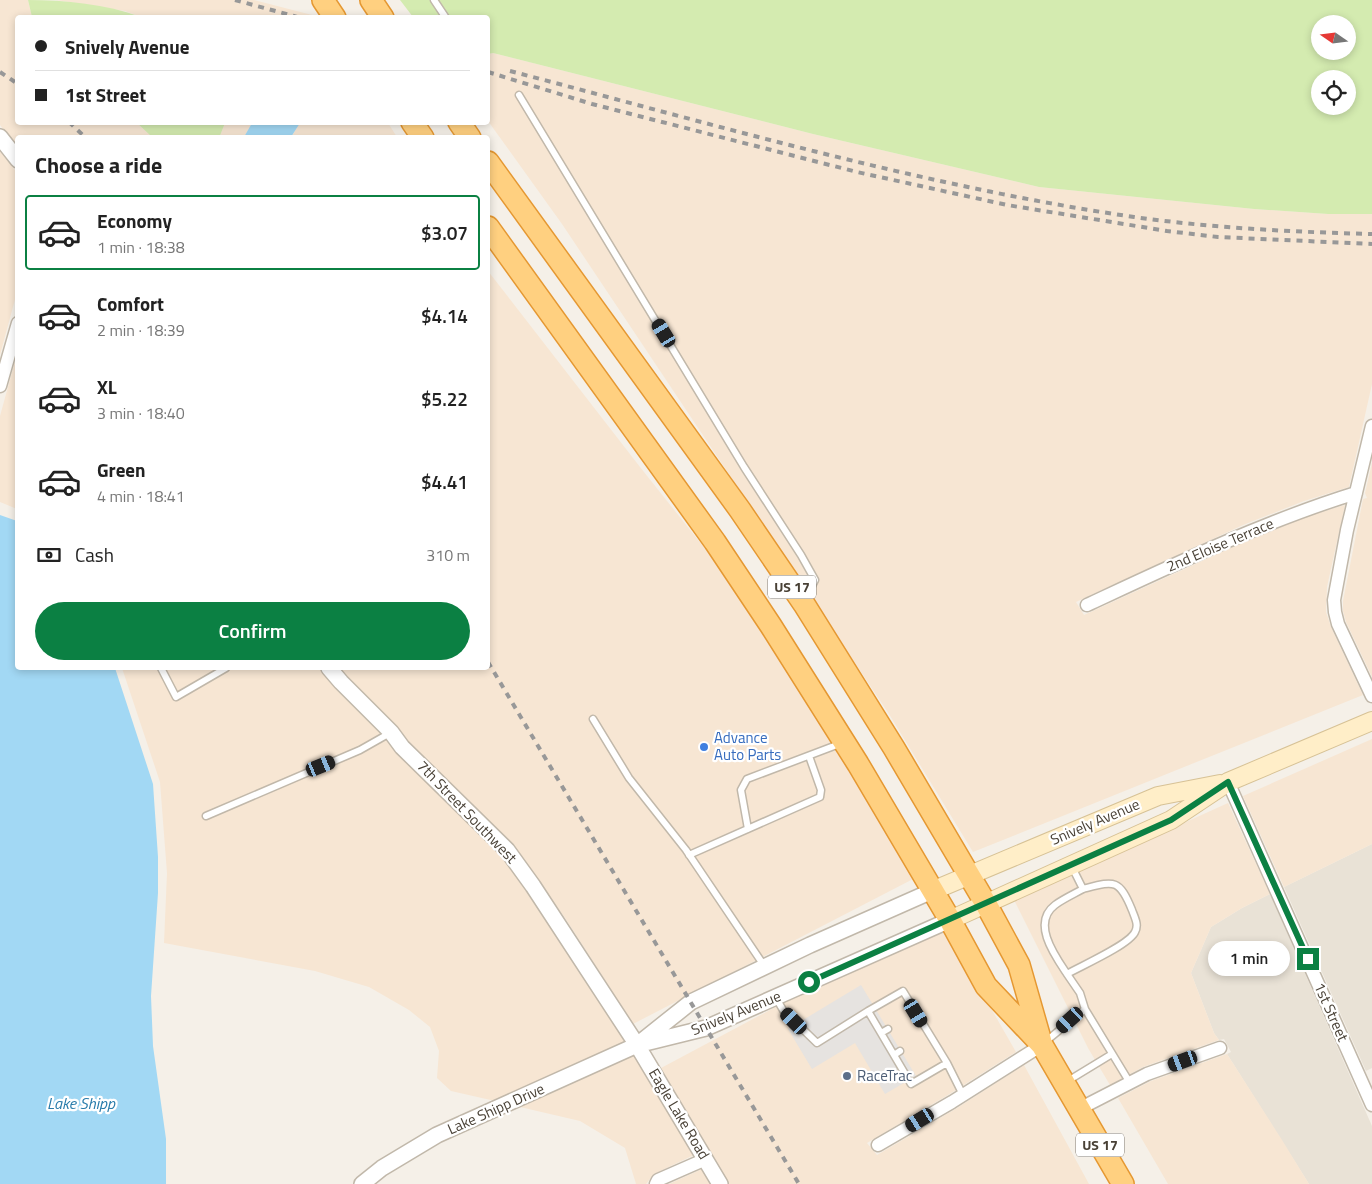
<!DOCTYPE html>
<meta charset="utf-8">
<style>
body{margin:0;font-family:"Titillium Web",sans-serif;background:#f6f6f6;color:#222;height:100vh;display:flex;flex-direction:column;font-size:19px;white-space:nowrap}
*{box-sizing:border-box;margin:0}
p{font-size:16px;color:#767676}
.icon{flex:none;width:28px;height:28px;fill:none;stroke:currentColor;stroke-width:2;stroke-linecap:round;stroke-linejoin:round}
.map{position:relative;flex:1;overflow:hidden}
.details{position:absolute;left:15px;top:135px;width:475px;height:535px;display:flex;flex-direction:column;background:#fff;border-radius:5px;box-shadow:0 2px 8px #0003}
.details>*{flex:none}
.banner{position:absolute;left:15px;top:15px;width:475px;height:110px;border-radius:5px;box-shadow:0 2px 8px #0003;display:grid;align-content:center;height:110px;padding:0 20px;background:#fff}
.needle{width:32px;rotate:284deg}
.controls{position:absolute;left:1311px;top:15px;display:grid;gap:10px}
.controls a{display:grid;place-items:center;width:45px;height:45px;border-radius:50%;background:#fff;box-shadow:0 2px 8px #0003;font-size:25px}
.end{position:absolute;width:22px;height:22px;margin:-11px;border:6px solid #0b8043;background:#fff;box-shadow:0 0 0 2px #fff}
.from{border-radius:50%}
.bubble{position:absolute;height:35px;border-radius:18px;background:#fff;box-shadow:0 2px 8px #0003;font-size:16px;font-weight:600;line-height:35px;text-align:center}
.car{position:absolute;width:15px;height:30px;margin:-15px -8px;border-radius:6px;box-shadow:0 0 4px 1px #0007;background:linear-gradient(#222 24%,#8ab4d8 0 40%,#222 0 76%,#8ab4d8 0 86%,#222 0)}
.banner b{display:flex;align-items:center;gap:18px;height:48px;font-size:19px}
.banner b+b{border-top:1px solid #e0e0e0}
.banner i{width:12px;height:12px;background:#222}
ul{padding:0;list-style:none}
li{display:flex;align-items:center;gap:15px;height:75px;margin:0 10px 8px;padding:0 10px;border:2px solid transparent;border-radius:5px}
li div{flex:1}
li b{display:block;font-size:19px}
li em{font-style:normal;font-weight:600}
li.current{border-color:#0b8043}
li>.icon{width:45px;height:45px;stroke-width:1.5}
h2{padding:0 20px;font-size:22px;line-height:60px}
.pay{display:flex;align-items:center;gap:12px;height:55px;padding:0 20px;font-size:19px}
.pay p{margin-inline-start:auto}
.action{display:flex;gap:10px;margin-top:auto;padding:10px 20px}
.action a{flex:1;height:58px;border-radius:30px;background:#0b8043;color:#fff;font-size:20px;font-weight:600;line-height:58px;text-align:center}
.map>svg:first-child{display:block}
</style>
<div class="map">
<svg width="1372" height="1184" viewBox="0 0 1372 1184">
<rect width="100%" height="100%" fill="#f5f0e8"/>
<path fill="#e9e2d6" d="M 1372,844 L 1372,1068 L 1366,1071 L 1284,887 Z
M 1270,894 L 1372,1126 L 1372,1184 L 1309,1184 L 1227,1054 L 1231,1052 L 1224,1039 L 1219,1040 L 1214,1033 L 1191,973 L 1211,927 L 1242,908 Z"/>
<path fill="#f7e6d3" d="M 0,0 L 28,0 L 32,17 L 18,18 L 18,122 L 137,123 L 152,137 L 18,138 L 17,148 L 0,125 Z
M 56,0 L 254,0 L 312,15 L 311,18 L 141,17 L 125,11 Z
M 493,53 L 813,134 L 1039,187 L 1254,209 L 1328,214 L 1372,214 L 1372,384 L 1349,487 L 1304,501 L 1243,525 L 1076,602 L 1084,615 L 1250,539 L 1311,515 L 1345,505 L 1327,587 L 1326,612 L 1331,627 L 1363,695 L 973,852 L 889,714 L 562,224 L 488,121 L 488,54 Z
M 300,122 L 388,123 L 397,137 L 291,138 Z
M 225,123 L 252,123 L 244,137 L 219,138 Z
M 0,151 L 18,174 L 17,292 L 0,355 Z
M 488,271 L 640,467 L 710,555 L 724,570 L 764,629 L 915,878 L 633,1024 L 565,918 L 514,846 L 408,742 L 398,728 L 339,668 L 488,668 Z
M 17,354 L 18,509 L 17,509 L 0,502 L 0,416 Z
M 1372,463 L 1372,677 L 1346,622 L 1343,611 L 1343,601 L 1363,499 L 1367,498 L 1365,493 Z
M 122,668 L 319,668 L 334,687 L 385,737 L 396,751 L 500,854 L 550,925 L 626,1042 L 495,1101 L 451,1091 L 437,1078 L 439,1051 L 430,1027 L 409,1010 L 369,987 L 315,971 L 164,943 L 167,873 L 160,782 Z
M 1372,739 L 1372,844 L 1284,887 L 1243,796 Z
M 1228,803 L 1270,894 L 1242,908 L 1211,927 L 1191,973 L 1214,1033 L 1219,1040 L 1143,1067 L 1110,1085 L 1088,1048 L 1014,900 Z
M 946,930 L 1016,1052 L 948,1095 L 867,1143 L 877,1155 L 957,1108 L 1024,1065 L 1089,1184 L 729,1184 L 661,1068 L 800,994 Z
M 1227,1054 L 1282,1140 L 1309,1184 L 1168,1184 L 1118,1098 L 1151,1081 Z
M 634,1055 L 694,1155 L 654,1174 L 646,1184 L 636,1184 L 625,1148 L 580,1121 L 520,1107 Z
M 702,1169 L 711,1184 L 669,1184 Z"/>
<path fill="#d4ebb0" fill-rule="evenodd" d="M 28,0 C 65,0 106,4 141,17 L 32,17 Z
M 400,0 L 1372,0 L 1372,214 L 1328,214 L 1254,209 L 1039,187 L 813,134 L 493,53 L 488,54 L 488,18 L 413,17 ZM 1320,24 L 1348,24 L 1348,51 L 1320,51 ZM 1320,79 L 1348,79 L 1348,106 L 1320,106 Z
M 137,123 L 225,123 L 219,138 L 152,137 Z"/>
<path fill="#e6e3e0" d="M 861,985 L 916,1076 L 885,1094 L 855,1043 L 812,1069 L 788,1029 Z"/>
<path fill="#a2d8f4" d="M 252,123 L 252,122 L 300,123 L 291,137 L 244,137 Z
M 0,515 L 17,521 L 18,668 L 115,668 L 153,784 L 158,857 L 158,893 L 151,996 L 153,1046 L 166,1139 L 166,1184 L 0,1184 Z"/>
<g fill="none" stroke-linecap="round" stroke-linejoin="round">
<g stroke="#c1b8aa" stroke-width="9">
<path id="service" d="M 434,0 L 446,18
M 519,95 L 744,467 L 801,555 L 815,580 L 806,598
M 161,668 L 176,697 L 226,668
M 593,719 L 629,778 L 686,850 L 765,967
M 206,816 L 360,750 L 390,733
M 748,829 L 741,790 L 747,779 L 842,743
M 689,855 L 820,797 L 821,790 L 809,756
M 1072,867 L 1083,889 C 1114,881 1119,878 1132,910 C 1135,918 1139,925 1135,932 C 1129,945 1081,966 1067,974 L 1080,993 L 1085,1009 L 1130,1083
M 1067,974 C 1055,956 1031,923 1055,905 C 1063,899 1074,894 1083,889
M 776,998 L 783,1010 L 817,1043 L 868,1011 L 911,1084 L 947,1063 L 963,1095
M 868,1011 L 903,991 L 947,1063
M 881,1033 L 888,1029
M 1045,1042 L 1085,1009
M 894,1055 L 900,1051
M 1066,1082 L 1112,1054"/>
</g>
<g stroke="#c1b8aa" stroke-width="15">
<path id="minor" d="M 0,386 L 18,323
M 1372,426 L 1347,530 L 1334,600 L 1335,612 L 1338,624 L 1372,696
M 1087,605 C 1175,564 1263,522 1356,493
M 1228,782 L 1372,1105
M 1079,1109 L 1147,1074 L 1220,1048
M 878,1145 L 952,1102 L 1042,1045
M 656,1184 L 658,1180 L 706,1159"/>
</g>
<g stroke="#c1b8aa" stroke-width="18">
<path id="tertiary" d="M 0,137 L 18,160
M 329,668 L 341,682 L 391,732 L 402,747 L 507,850 L 533,886 L 637,1045 L 720,1184
M 642,1041 L 691,1002 L 810,945 L 932,891
M 362,1184 L 382,1168 L 437,1135 L 637,1045 L 706,1028 L 950,920"/>
</g>
<g stroke="#d7c296" stroke-width="20">
<path id="secondary" d="M 932,891 L 1158,796 L 1220,784
M 950,920 L 1171,820 L 1228,782 L 1372,721"/>
</g>
<g stroke="#e59832" stroke-width="24">
<path id="trunk" d="M 323,0 L 335,18
M 371,0 L 383,18
M 412,122 L 423,138
M 459,122 L 470,138
M 488,162 L 740,510 L 804,604 L 894,748 L 986,904 L 1019,965 L 1041,1042
M 488,227 L 715,542 L 771,626 L 858,764 L 950,920 L 986,986 L 1042,1045 L 1123,1184"/>
</g>
<use href="#service" stroke="#fff" stroke-width="6"/>
<use href="#minor" stroke="#fff" stroke-width="12"/>
<use href="#tertiary" stroke="#fff" stroke-width="15"/>
<use href="#secondary" stroke="#ffeec8" stroke-width="18"/>
<use href="#trunk" stroke="#ffd080" stroke-width="21"/>
<path stroke="#989898" stroke-width="4" stroke-dasharray="6 6" stroke-linecap="butt" d="M 235,0 L 301,18
M 510,71 C 716,125 922,186 1134,217 C 1213,228 1292,232 1372,234
M 0,72 L 18,84
M 488,72 L 592,104 L 857,172 L 1007,205 L 1167,231 L 1218,237 L 1372,244
M 69,122 L 86,138
M 488,662 L 799,1184"/>
</g>
<g fill="none" stroke-linecap="round" stroke-linejoin="round">
<path stroke="#0b8043" stroke-width="6" d="M 809,982 L 1171,820 L 1228,782 L 1308,959"/>
</g>
<circle fill="#3f7fe0" stroke="#fff" stroke-width="2" cx="704" cy="747" r="5"/>
<circle fill="#5c6f8a" stroke="#fff" stroke-width="2" cx="847" cy="1076" r="5"/>
<g text-anchor="middle" stroke-width="4.5" stroke-linejoin="round" paint-order="stroke">
<g fill="#fff" stroke="#807a72" stroke-width="1">
<rect x="768" y="575.5" width="48" height="23" rx="4"/>
<rect x="1076" y="1133.5" width="48" height="23" rx="4"/>
</g>
<g font-size="14" font-weight="bold" fill="#494136">
<text x="792" y="592">US 17</text>
<text x="1100" y="1150">US 17</text>
</g>
<g font-size="15" fill="#494136" stroke="#fff">
<text transform="translate(1220 545) rotate(-23)" y="5">2nd Eloise Terrace</text>
<text transform="translate(467 812) rotate(46)" y="5">7th Street Southwest</text>
<text transform="translate(1095 822) rotate(-23)" y="5">Snively Avenue</text>
<text transform="translate(1331 1012) rotate(66)" y="5">1st Street</text>
<text transform="translate(736 1013) rotate(-22)" y="5">Snively Avenue</text>
<text transform="translate(496 1109) rotate(-24)" y="5">Lake Shipp Drive</text>
<text transform="translate(679 1114) rotate(59)" y="5">Eagle Lake Road</text>
</g>
<g font-size="15" fill="#366cbe" stroke="#fff" text-anchor="start">
<text x="714" y="743">Advance<tspan x="714" dy="17">Auto Parts</tspan></text>
</g>
<g font-size="15" fill="#4e5e75" stroke="#fff" text-anchor="start">
<text x="857" y="1081">RaceTrac</text>
</g>
<g font-size="16" font-style="italic" fill="#277baa" stroke="#fff">
<text x="81" y="1109">Lake Shipp</text>
</g>
</g>
</svg>
<div class="controls">
<a><svg class="needle" viewBox="-14 -14 28 28"><path d="M0-13l5 13h-10z" fill="#e53935"/><path d="M0 13l5-13h-10z" fill="#767676"/></svg></a>
<a><svg class="icon" aria-label="locate" viewBox="0 0 24 24"><circle cx="12" cy="12" r="6"/><path d="M12 2v4M12 18v4M2 12h4M18 12h4"/></svg></a>
</div>
<i class="end from" style="left:809px;top:982px"></i>
<i class="end" style="left:1308px;top:959px"></i>
<div class="bubble" style="left:1208px;top:941px;width:82px">1 min</div>
<i class="car" style="left:664px;top:333px;rotate:329deg"></i>
<i class="car" style="left:321px;top:766px;rotate:68deg"></i>
<i class="car" style="left:916px;top:1013px;rotate:149deg"></i>
<i class="car" style="left:1070px;top:1020px;rotate:228deg"></i>
<i class="car" style="left:794px;top:1021px;rotate:315deg"></i>
<i class="car" style="left:1183px;top:1061px;rotate:250deg"></i>
<i class="car" style="left:920px;top:1120px;rotate:239deg"></i>
<div class="banner">
<b><i class="from"></i>Snively Avenue</b>
<b><i></i>1st Street</b>
</div>
<section class="details">
<h2>Choose a ride</h2>
<ul>
<li class="current"><svg class="icon" aria-label="car" viewBox="0 0 24 24"><path d="M5 17H2v-5l4-1 3-4h7l3 4 3 1v5h-3M9 17h6M6 11h13"/><circle cx="7" cy="17" r="2"/><circle cx="17" cy="17" r="2"/></svg><div><b>Economy</b><p>1 min · 18:38</p></div><em>$3.07</em></li>
<li><svg class="icon" aria-label="car" viewBox="0 0 24 24"><path d="M5 17H2v-5l4-1 3-4h7l3 4 3 1v5h-3M9 17h6M6 11h13"/><circle cx="7" cy="17" r="2"/><circle cx="17" cy="17" r="2"/></svg><div><b>Comfort</b><p>2 min · 18:39</p></div><em>$4.14</em></li>
<li><svg class="icon" aria-label="car" viewBox="0 0 24 24"><path d="M5 17H2v-5l4-1 3-4h7l3 4 3 1v5h-3M9 17h6M6 11h13"/><circle cx="7" cy="17" r="2"/><circle cx="17" cy="17" r="2"/></svg><div><b>XL</b><p>3 min · 18:40</p></div><em>$5.22</em></li>
<li><svg class="icon" aria-label="car" viewBox="0 0 24 24"><path d="M5 17H2v-5l4-1 3-4h7l3 4 3 1v5h-3M9 17h6M6 11h13"/><circle cx="7" cy="17" r="2"/><circle cx="17" cy="17" r="2"/></svg><div><b>Green</b><p>4 min · 18:41</p></div><em>$4.41</em></li>
</ul>
<div class="pay"><svg class="icon" aria-label="cash" viewBox="0 0 24 24"><path d="M3 7h18v10H3z"/><circle cx="12" cy="12" r="2"/></svg>Cash<p>310 m</p></div>
<div class="action"><a>Confirm</a></div>
</section>
</div>
